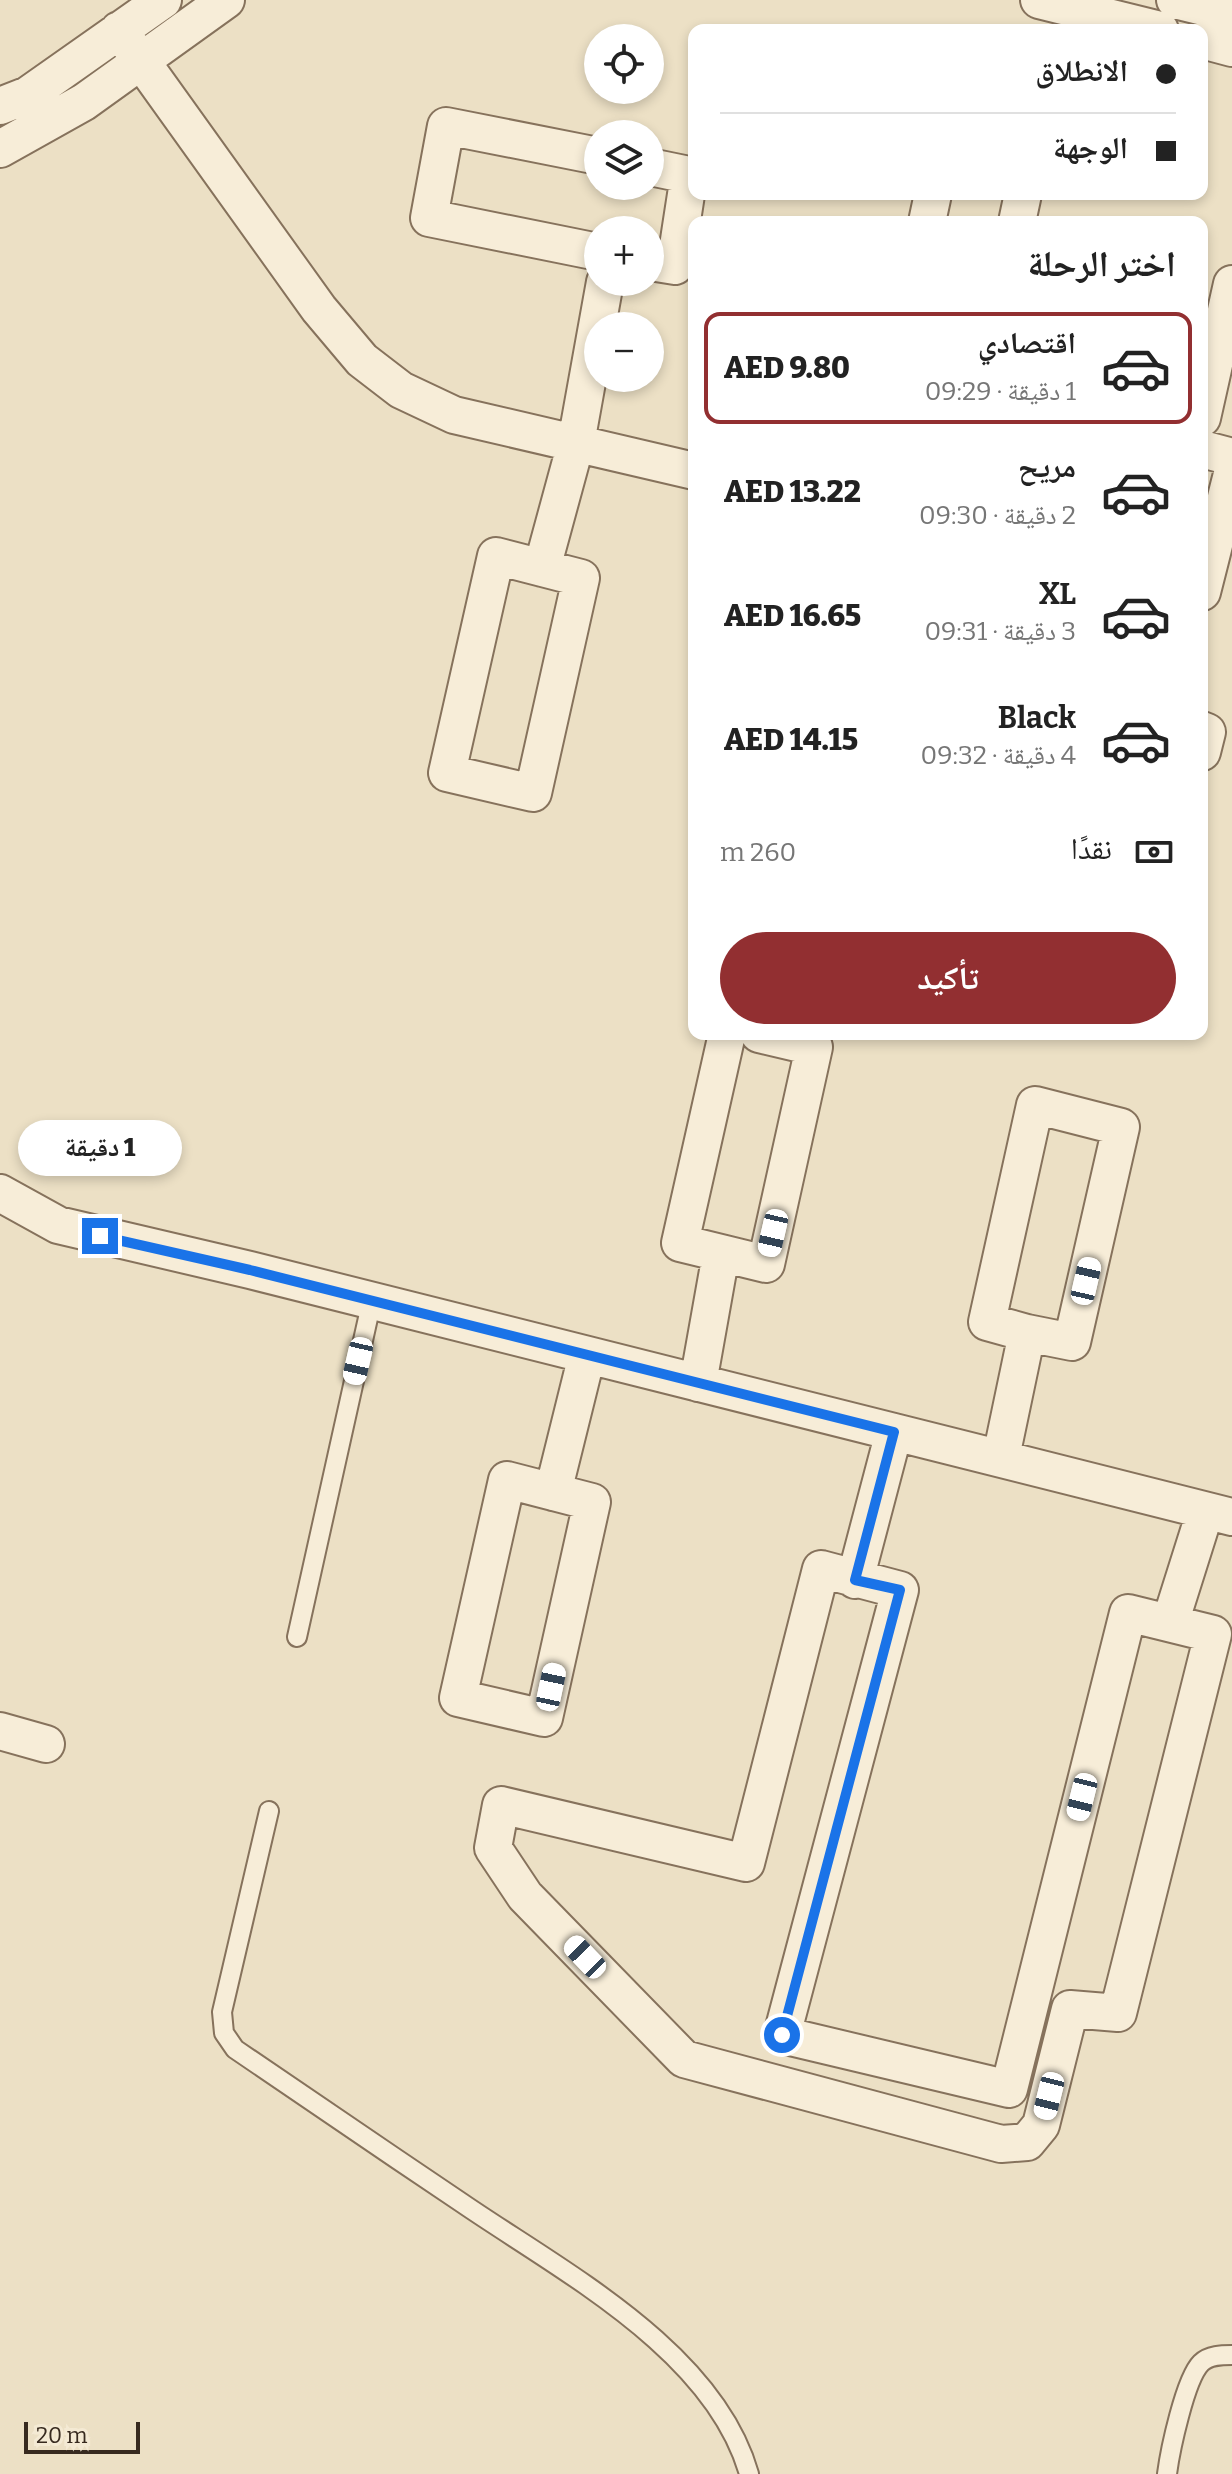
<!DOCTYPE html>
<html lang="ar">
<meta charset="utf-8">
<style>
body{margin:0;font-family:Bitter,"Noto Naskh Arabic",serif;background:#f2f2f2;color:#222;direction:rtl;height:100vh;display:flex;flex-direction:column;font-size:30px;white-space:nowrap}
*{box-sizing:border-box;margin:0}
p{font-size:26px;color:#767676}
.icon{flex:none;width:44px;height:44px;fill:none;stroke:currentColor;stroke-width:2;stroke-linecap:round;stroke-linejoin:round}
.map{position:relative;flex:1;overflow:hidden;direction:ltr}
.sheet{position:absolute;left:688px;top:216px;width:520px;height:824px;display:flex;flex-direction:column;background:#fff;border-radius:16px;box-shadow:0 4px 12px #0003;direction:rtl}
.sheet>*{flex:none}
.hud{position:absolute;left:688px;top:24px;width:520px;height:176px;border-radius:16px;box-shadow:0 4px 12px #0003;direction:rtl;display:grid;align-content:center;height:176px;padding:0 32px;background:#fff}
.fabs{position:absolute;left:584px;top:24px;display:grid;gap:16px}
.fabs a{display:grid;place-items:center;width:80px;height:80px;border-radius:50%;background:#fff;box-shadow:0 4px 12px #0003;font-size:40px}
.scale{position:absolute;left:24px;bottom:20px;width:116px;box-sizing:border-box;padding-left:8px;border:4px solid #372a1f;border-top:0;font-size:22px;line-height:28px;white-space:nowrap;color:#372a1f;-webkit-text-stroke:6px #f4ead4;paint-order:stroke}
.end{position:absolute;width:36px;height:36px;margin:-18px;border:10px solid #1a73e8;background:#fff;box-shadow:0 0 0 4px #fff}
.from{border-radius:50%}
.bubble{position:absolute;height:56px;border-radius:28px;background:#fff;box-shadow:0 4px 12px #0003;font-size:26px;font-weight:800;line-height:56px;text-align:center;direction:rtl}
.car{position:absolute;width:24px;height:48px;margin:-24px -12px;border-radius:10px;box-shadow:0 0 6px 2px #0007;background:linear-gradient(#fff 24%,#345 0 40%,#fff 0 76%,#345 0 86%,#fff 0)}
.hud b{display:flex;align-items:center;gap:28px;height:76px;font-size:30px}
.hud b+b{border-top:2px solid #e0e0e0}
.hud i{width:20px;height:20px;background:#222}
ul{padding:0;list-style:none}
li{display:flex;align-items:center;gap:24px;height:112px;margin:0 16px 12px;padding:0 16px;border:4px solid transparent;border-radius:16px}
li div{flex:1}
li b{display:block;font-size:30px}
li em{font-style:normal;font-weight:800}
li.active{border-color:#922f31}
li>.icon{width:72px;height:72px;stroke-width:1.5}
h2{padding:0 32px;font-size:36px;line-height:96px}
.pay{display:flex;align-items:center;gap:20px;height:88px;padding:0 32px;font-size:30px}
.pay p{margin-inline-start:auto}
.action{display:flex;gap:16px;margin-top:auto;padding:16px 32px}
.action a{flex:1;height:92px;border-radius:48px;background:#922f31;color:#fff;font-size:32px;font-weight:800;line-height:92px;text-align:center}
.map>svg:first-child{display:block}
</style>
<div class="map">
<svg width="1232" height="2474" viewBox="0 0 1232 2474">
<rect width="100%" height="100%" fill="#ece0c5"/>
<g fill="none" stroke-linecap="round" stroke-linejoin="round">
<g stroke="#86725c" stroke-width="22">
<path id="service" d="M 297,1637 L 372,1300
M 269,1811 L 222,2012 L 224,2033 L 235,2049 C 310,2100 386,2152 462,2203 C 561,2271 714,2350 749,2474
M 1167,2474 C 1170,2451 1185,2379 1201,2363 C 1209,2355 1222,2355 1232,2355"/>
</g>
<g stroke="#86725c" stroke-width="40">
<path id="minor" d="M 1039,0 L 1160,30
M 1175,0 L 1232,14
M 119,30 L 319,309 L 362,360 L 401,390 L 454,415 L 694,471
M 1202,40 L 1232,48
M 0,106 L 28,95 L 163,0
M 0,149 L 84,102 L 226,0
M 598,156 L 446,126 L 429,218 L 598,252
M 650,167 L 689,175 L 675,266 L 650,262
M 927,222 L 933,194
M 1017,222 L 1023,194
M 1202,418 L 1232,284
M 1202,449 L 1232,457
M 496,556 L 581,578 L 533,793 L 447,773 Z
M 542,568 L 576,443 L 605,282
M 1202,592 L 1232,474
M 1202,730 L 1207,732 L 1202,752
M 727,1034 L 680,1243 L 766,1264 L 814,1047 L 759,1034
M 0,1193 L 58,1225 L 250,1270 L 1232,1517
M 698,1383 L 721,1254
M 1001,1457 L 1027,1333 L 1072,1342 L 1121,1127 L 1035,1105 L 987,1322 L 1027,1333
M 507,1480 L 592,1502 L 544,1718 L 458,1698 Z
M 553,1492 L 587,1355
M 821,1569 L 900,1590 L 782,2035 L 1009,2089 L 1128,1613 L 1213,1634 L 1118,2013 L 1070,2009 L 1041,2125 L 1027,2142 L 1001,2144 L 684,2059 L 525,1896 L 493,1848 L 501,1805 L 746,1863 Z
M 855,1580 L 894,1432
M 1170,1623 L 1205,1512
M 0,1731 L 46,1744"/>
</g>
<use href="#service" stroke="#f7edd8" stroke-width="18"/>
<use href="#minor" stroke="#f7edd8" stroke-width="36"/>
</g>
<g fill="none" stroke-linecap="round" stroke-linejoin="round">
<path stroke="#1a73e8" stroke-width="10" d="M 100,1236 L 250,1270 L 894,1432 L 855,1580 L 900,1590 L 782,2035"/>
</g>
</svg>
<div class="fabs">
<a><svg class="icon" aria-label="locate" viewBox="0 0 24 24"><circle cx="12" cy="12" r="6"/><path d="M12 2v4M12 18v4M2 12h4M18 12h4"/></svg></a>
<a><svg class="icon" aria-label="layers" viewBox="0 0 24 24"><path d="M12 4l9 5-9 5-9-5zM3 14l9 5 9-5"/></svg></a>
<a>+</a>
<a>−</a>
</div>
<div class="scale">20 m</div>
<i class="end from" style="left:782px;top:2035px"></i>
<i class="end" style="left:100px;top:1236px"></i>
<div class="bubble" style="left:18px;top:1120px;width:164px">1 دقيقة</div>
<i class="car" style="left:773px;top:1233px;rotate:193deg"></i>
<i class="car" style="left:1086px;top:1281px;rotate:13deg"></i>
<i class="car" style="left:358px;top:1361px;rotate:193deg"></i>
<i class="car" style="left:551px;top:1687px;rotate:12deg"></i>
<i class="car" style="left:1082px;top:1797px;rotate:194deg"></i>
<i class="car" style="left:585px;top:1957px;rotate:316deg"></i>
<i class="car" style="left:1049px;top:2096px;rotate:194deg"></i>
<div class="hud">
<b><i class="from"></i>الانطلاق</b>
<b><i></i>الوجهة</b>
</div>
<section class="sheet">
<h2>اختر الرحلة</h2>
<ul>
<li class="active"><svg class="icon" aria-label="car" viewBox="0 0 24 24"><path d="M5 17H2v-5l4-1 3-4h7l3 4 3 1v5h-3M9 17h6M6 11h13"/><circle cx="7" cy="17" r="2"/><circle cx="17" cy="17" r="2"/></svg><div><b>اقتصادي</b><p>1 دقيقة · 09:29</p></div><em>AED 9.80</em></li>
<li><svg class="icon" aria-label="car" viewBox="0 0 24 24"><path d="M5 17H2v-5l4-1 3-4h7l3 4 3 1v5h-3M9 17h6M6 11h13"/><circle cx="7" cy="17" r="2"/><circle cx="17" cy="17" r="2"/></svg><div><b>مريح</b><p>2 دقيقة · 09:30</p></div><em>AED 13.22</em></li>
<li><svg class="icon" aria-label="car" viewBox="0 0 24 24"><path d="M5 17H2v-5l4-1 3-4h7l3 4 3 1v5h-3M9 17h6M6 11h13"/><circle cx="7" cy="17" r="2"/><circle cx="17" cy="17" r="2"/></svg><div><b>XL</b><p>3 دقيقة · 09:31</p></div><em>AED 16.65</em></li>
<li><svg class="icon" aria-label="car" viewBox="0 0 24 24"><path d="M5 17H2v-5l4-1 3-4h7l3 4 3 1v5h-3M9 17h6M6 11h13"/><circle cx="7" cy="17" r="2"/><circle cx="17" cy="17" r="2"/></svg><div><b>Black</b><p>4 دقيقة · 09:32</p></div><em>AED 14.15</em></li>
</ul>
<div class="pay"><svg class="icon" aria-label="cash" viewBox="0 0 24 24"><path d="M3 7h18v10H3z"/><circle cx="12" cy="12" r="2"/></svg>نقدًا<p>260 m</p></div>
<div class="action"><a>تأكيد</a></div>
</section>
</div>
